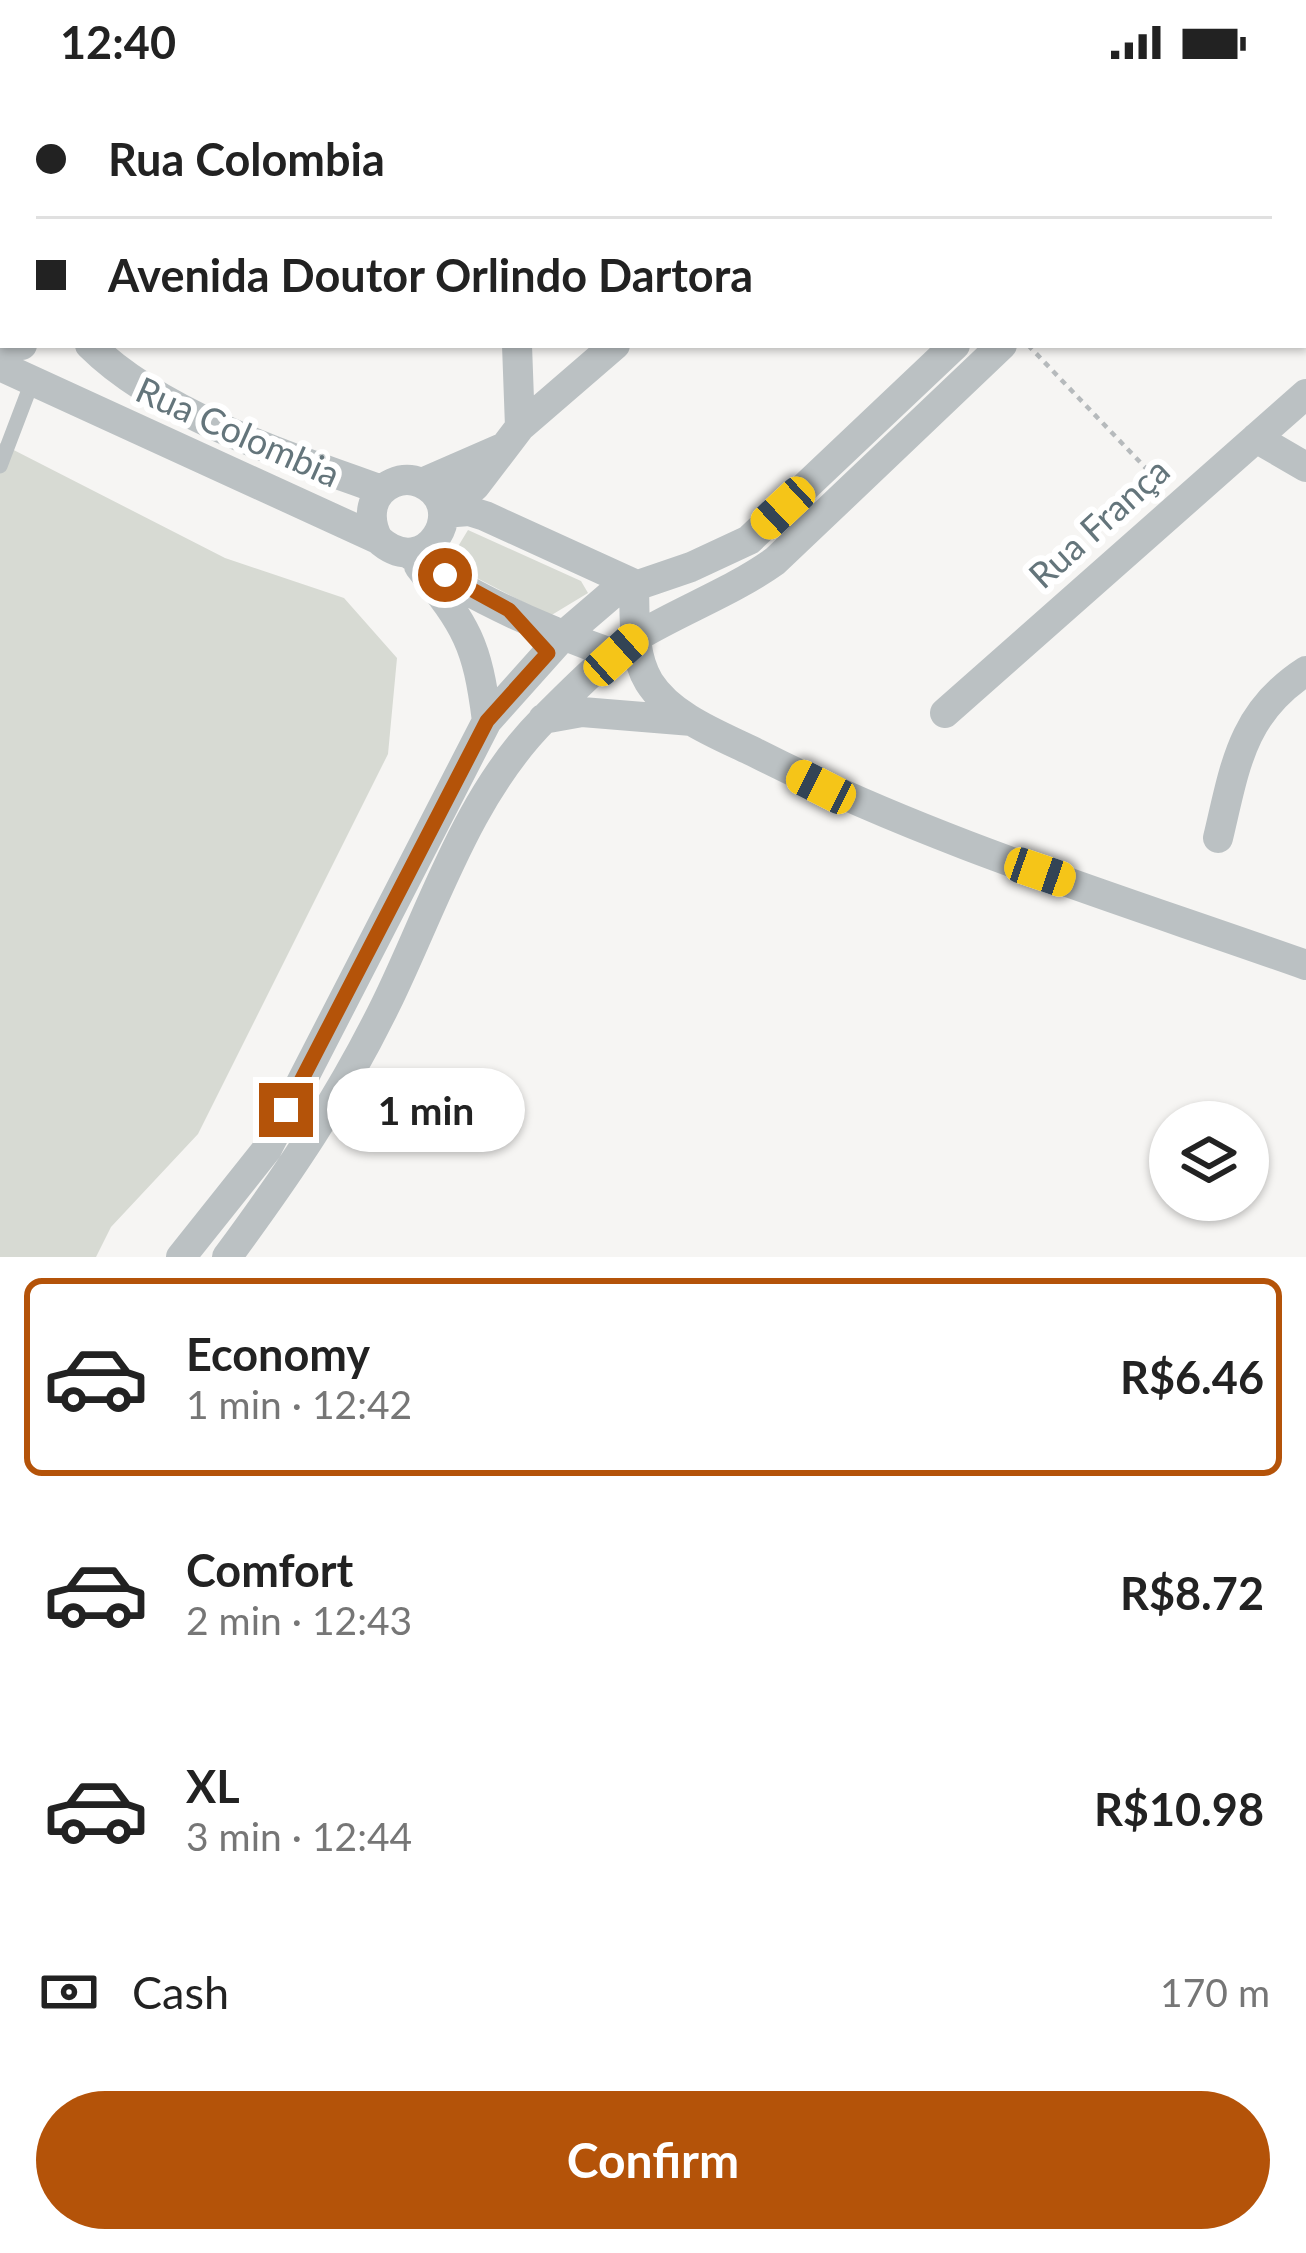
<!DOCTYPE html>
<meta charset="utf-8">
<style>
body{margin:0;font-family:Lato,sans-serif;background:#f6f6f6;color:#222;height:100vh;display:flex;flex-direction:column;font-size:45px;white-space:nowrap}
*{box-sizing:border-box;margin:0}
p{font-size:39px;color:#767676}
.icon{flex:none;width:66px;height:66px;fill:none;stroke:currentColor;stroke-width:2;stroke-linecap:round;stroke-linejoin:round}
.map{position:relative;height:1173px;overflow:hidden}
.panel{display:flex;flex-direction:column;background:#fff;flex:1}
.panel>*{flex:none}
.hud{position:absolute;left:0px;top:0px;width:1308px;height:264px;box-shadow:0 3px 9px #0004;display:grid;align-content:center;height:264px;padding:0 36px;background:#fff}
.fabs{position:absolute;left:1149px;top:1017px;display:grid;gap:24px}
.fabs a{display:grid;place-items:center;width:120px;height:120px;border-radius:50%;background:#fff;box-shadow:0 3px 9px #0004;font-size:60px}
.end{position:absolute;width:54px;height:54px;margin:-27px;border:15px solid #b45309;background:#fff;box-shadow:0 0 0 6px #fff}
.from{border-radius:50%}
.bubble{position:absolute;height:84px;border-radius:42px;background:#fff;box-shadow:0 3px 9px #0004;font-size:39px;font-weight:700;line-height:84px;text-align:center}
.car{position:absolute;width:36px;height:72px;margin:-36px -18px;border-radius:15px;box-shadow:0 0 9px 3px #0007;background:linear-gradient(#f5c518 24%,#345 0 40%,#f5c518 0 76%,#345 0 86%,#f5c518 0)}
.hud b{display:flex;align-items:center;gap:42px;height:114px;font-size:45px}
.hud b+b{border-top:3px solid #e0e0e0}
.hud i{width:30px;height:30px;background:#222}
ul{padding:21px 0 0;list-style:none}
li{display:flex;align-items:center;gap:36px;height:198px;margin:0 24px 18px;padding:0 12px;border:6px solid transparent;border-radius:18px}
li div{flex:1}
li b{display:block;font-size:45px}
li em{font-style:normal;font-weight:700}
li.active{border-color:#b45309}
li>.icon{width:108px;height:108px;stroke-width:1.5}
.pay{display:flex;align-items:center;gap:30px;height:132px;padding:0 36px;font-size:45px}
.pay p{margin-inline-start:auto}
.primary-button{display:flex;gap:24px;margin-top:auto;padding:24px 36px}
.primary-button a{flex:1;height:138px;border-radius:72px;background:#b45309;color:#fff;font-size:48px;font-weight:700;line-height:138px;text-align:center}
.status{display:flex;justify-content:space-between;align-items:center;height:84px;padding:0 60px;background:#fff;direction:ltr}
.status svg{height:33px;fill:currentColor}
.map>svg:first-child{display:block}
</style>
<div class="status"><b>12:40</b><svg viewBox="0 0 49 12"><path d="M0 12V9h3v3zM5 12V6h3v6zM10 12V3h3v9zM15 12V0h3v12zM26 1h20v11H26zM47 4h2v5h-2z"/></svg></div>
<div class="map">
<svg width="1306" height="1173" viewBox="0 0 1306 1173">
<rect width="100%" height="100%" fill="#f6f5f3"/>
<path fill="#d7dad3" d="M 0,359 L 225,474 L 344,514 L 397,574 L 388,670 L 198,1050 L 111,1143 L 96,1173 L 0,1173 Z
M 468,446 L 581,497 L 588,509 L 550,532 L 448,479 Z"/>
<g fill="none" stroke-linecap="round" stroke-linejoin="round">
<path stroke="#b6babc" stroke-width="4.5" stroke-dasharray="6 6" stroke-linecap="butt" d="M 796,0 L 798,3
M 1028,261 L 1161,400"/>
<path stroke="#bbc1c3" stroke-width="15" d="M 0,382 L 32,298"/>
<path stroke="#bbc1c3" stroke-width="30" d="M 76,3 L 77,0
M 543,3 L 545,0
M 893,3 L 897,0
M 1231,3 L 1234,0
M 1281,3 L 1299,3
M 0,161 L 3,155
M 90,261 C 159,330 291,374 382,406
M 0,262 L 22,261
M 0,282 L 378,455 C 427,500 471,421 421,399 C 412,395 402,395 393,399 C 370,409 367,434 378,455
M 520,343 L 615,261
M 1256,354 L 1306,383
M 422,399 L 500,365
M 443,426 L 475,402 L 520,343 L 517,261
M 443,429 L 469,427 L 485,432 L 634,500 C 635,532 632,570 649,598 C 671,633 719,651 754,668 C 930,758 1120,815 1306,881
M 408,469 C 469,514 545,546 616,571
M 419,482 C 467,544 477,558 487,637
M 945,629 L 1306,310
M 543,635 L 582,628 L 692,637
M 1218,754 C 1235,683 1241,629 1306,587
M 181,1173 L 267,1065 L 487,637 L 563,552 L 612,510 L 691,483 L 749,456 L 955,261
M 227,1173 C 289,1089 340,1014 386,920 C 433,824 467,712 544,635 C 570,609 609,569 640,551 C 684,525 733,507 775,477 L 1002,261"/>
</g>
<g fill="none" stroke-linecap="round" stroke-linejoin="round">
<path stroke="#b45309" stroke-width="15" d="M 286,1026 L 487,637 L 548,569 L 509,526 L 445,491"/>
</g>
<g text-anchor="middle" stroke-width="12" stroke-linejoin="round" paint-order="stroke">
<g font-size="36" fill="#64757b" stroke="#fff">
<text transform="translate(238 348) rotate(24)" y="13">Rua Colombia</text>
<text transform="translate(1099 439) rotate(-42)" y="13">Rua França</text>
</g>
</g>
</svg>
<div class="fabs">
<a><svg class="icon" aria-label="layers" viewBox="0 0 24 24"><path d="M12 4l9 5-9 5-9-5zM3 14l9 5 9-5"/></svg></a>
</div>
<i class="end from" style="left:445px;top:491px"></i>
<i class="end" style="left:286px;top:1026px"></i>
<div class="bubble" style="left:327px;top:984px;width:198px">1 min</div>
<i class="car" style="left:783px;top:424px;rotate:227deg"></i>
<i class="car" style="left:616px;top:571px;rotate:48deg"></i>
<i class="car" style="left:821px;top:703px;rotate:297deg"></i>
<i class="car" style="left:1040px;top:788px;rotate:109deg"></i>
<div class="hud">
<b><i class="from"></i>Rua Colombia</b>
<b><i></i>Avenida Doutor Orlindo Dartora</b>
</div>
</div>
<section class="panel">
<ul>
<li class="active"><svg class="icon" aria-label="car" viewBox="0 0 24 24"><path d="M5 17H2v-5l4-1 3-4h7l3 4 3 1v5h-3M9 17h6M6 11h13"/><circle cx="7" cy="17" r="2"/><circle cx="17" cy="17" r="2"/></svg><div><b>Economy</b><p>1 min · 12:42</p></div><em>R$6.46</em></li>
<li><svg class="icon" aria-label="car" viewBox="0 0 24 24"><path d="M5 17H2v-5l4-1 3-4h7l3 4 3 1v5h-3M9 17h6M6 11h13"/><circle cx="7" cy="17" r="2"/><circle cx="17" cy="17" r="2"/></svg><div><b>Comfort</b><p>2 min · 12:43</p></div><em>R$8.72</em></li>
<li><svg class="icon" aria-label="car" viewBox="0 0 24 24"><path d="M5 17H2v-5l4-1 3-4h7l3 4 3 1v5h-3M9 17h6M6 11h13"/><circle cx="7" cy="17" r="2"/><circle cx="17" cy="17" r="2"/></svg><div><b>XL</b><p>3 min · 12:44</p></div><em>R$10.98</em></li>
</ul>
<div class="pay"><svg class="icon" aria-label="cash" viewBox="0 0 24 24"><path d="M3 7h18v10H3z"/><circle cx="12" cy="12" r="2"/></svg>Cash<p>170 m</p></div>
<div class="primary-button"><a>Confirm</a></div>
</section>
